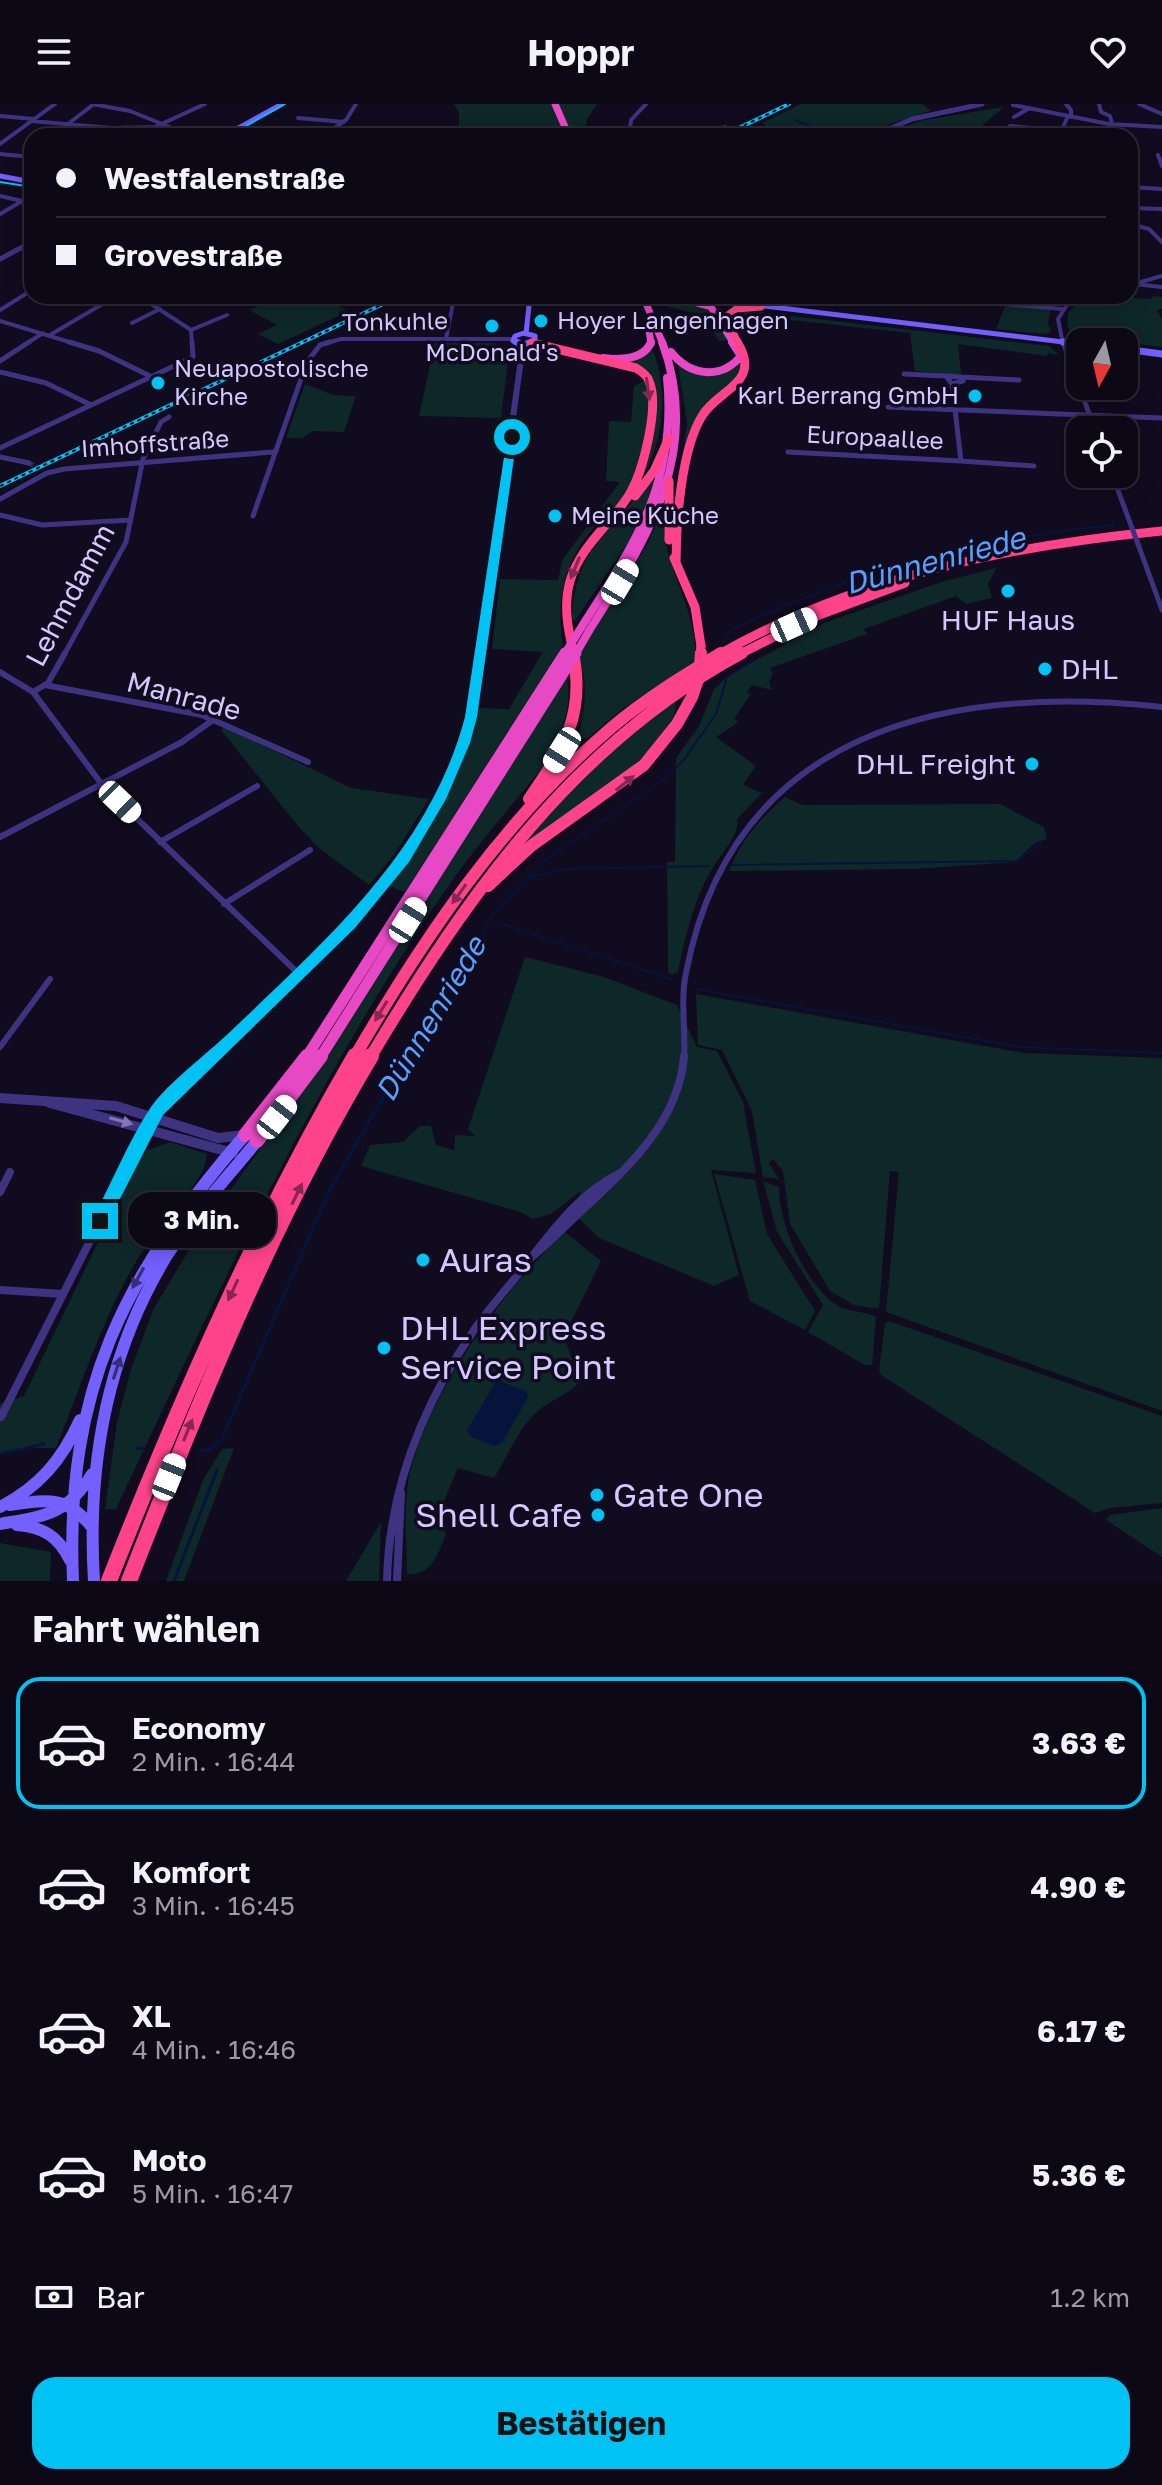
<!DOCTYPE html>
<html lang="de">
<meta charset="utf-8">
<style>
body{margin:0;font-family:"Golos Text",sans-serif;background:#1a1623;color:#f1f3f6;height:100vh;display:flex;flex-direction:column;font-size:30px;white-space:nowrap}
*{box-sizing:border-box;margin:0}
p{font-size:26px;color:#9a9aa1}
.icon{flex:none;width:44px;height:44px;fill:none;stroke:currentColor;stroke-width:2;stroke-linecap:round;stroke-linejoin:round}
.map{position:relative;height:1477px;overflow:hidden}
.drawer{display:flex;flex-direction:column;background:#0c0816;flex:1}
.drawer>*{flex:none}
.guide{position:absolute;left:24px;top:24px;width:1114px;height:176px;border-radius:24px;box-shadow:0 4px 20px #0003,0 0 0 2px #2c2935;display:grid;align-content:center;height:176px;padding:0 32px;background:#0c0816}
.needle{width:52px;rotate:188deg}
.fabs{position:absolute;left:1066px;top:224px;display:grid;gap:16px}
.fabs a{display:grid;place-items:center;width:72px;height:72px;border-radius:16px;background:#0c0816;box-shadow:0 4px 20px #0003,0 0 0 2px #2c2935;font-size:40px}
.end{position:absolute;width:36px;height:36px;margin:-18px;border:10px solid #00c2f3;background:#111;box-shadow:0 0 0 4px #111}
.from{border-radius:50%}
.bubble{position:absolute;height:56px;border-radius:24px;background:#0c0816;box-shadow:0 4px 20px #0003,0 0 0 2px #2c2935;font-size:26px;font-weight:700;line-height:56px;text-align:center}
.car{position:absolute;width:24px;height:48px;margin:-24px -12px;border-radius:10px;box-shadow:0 0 6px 2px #0007;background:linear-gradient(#fff 24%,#345 0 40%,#fff 0 76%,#345 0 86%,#fff 0)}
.guide b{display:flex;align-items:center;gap:28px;height:76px;font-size:30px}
.guide b+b{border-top:2px solid #2c2935}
.guide i{width:20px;height:20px;background:#f1f3f6}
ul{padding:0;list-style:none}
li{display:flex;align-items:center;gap:24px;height:132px;margin:0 16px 12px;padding:0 16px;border:4px solid transparent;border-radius:24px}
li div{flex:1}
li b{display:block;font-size:30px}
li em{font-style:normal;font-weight:700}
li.on{border-color:#00c2f3}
li>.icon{width:72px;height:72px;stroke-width:1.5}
h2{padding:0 32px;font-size:36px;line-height:96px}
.pay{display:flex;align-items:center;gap:20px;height:88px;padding:0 32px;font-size:30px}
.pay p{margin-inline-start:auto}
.primary-button{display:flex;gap:16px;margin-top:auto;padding:16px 32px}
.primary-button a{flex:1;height:92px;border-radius:24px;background:#00c2f3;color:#111;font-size:32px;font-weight:700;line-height:92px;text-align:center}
header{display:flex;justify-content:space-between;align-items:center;height:104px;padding:0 32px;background:#0c0816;font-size:36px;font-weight:700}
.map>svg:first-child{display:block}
</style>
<header><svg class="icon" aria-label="menu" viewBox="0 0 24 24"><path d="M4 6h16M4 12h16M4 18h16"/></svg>Hoppr<svg class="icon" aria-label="heart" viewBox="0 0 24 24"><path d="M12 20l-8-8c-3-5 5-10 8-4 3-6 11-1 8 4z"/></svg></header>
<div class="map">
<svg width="1162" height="1477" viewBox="0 0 1162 1477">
<rect width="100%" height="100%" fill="#100b1e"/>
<path fill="#0e2729" d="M 454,0 L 597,0 L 587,15 L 585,27 L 565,27 L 565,32 L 491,28 L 486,32 L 487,28 L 459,26 L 459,9 Z
M 801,0 L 923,0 L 930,7 L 890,20 L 871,32 L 781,32 L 773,22 L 744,29 L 766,22 L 762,19 Z
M 1004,3 L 970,32 L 884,32 L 919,17 Z
M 284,192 L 318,192 L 349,207 L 278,240 L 258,230 L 277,221 L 249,206 Z
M 1099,192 L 1152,195 L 1151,192 L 1162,193 L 1162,205 L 1157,205 L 1162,216 L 1162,243 C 1108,236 1103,239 1072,233 L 1067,220 L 1068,208 L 1080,198 Z
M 654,193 C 701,200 703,196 732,236 L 719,237 L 707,218 L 697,210 L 657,200 Z
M 1005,202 L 1051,205 L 1048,219 L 1051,228 L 1043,230 L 996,225 Z
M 741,206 L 1049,242 L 1060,251 L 1048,249 L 1047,252 L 958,240 L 961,271 L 915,267 L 910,229 L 735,210 Z
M 435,239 L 494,239 L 509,249 L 501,314 L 419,312 Z
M 652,244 C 669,284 664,339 641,376 L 651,274 L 614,256 Z
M 743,261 L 738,273 L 701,310 L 673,417 L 687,319 L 678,262 C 701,269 719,269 743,261 Z
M 646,276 C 653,312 644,365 622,395 C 614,406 601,415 592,426 C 563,459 556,498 563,541 L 405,788 L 389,782 C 433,730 459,668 478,604 L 509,605 L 543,548 L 492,545 L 500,475 L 558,476 L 563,455 L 620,378 L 606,377 L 609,317 L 631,318 L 634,282 Z
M 305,280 L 333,291 L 356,292 L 344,328 L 313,327 L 302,334 L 286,334 Z
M 654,375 L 645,406 L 630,436 L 575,517 L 572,515 C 574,447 612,422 654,375 Z
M 660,411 L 663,412 C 662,463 699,505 695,557 L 621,606 L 588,634 L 582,635 L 578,633 C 585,606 589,579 578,552 L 649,438 Z
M 996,464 L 988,480 L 992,494 L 966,500 L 956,492 L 864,525 L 867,530 L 770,564 L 773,569 L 769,578 L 772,586 L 752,581 L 747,588 L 751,590 L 734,615 L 739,618 L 716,633 L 756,662 L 743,681 L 762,689 L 737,715 C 740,731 720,751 712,765 C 694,796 685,832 678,868 L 671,871 L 668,868 L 667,758 L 675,758 L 676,654 L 699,622 L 714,585 L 729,571 L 824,519 L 941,478 Z
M 567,573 C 573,607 560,634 543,663 C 509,705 472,746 442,791 C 311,982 215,1195 116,1405 L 105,1405 L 117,1318 L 131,1265 L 154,1204 L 203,1123 L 325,957 Z
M 676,596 C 681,643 560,716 523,742 L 552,706 L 614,644 Z
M 225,623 L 351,684 L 429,695 L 394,751 L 369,781 L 319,744 L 298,722 L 221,626 Z
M 785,693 L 802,701 L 1000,700 L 1044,723 L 1047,735 L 1036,738 L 1015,758 L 915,765 L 729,767 C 742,734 759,716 785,693 Z
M 525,853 L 604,873 L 677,901 L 697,943 L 717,947 L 743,998 L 756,1069 L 711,1066 L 739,1171 L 714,1182 L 599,1134 L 571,1107 L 582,1086 L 551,1110 L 533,1115 L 520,1108 L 361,1062 L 370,1041 L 403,1038 L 420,1022 L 431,1022 L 436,1041 L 454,1046 L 455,1031 L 475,1032 L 468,1025 Z
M 696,890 L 1024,949 L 1162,954 L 1162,1307 L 886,1208 L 899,1068 L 890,1067 L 879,1205 L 854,1201 L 830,1187 L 790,1120 L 783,1067 L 773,1055 L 769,1059 L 779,1075 L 763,1073 L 752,1007 L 722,946 L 698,941 Z
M 170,1038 L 207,1050 C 204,1078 178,1099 161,1121 C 111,1185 86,1270 56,1344 L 31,1344 L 0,1350 L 0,1300 L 24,1292 L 141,1049 Z
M 714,1070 L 755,1076 L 767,1130 L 815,1207 L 805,1226 L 750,1197 Z
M 763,1077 L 779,1083 C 779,1121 804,1177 835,1200 C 847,1209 863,1206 876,1213 L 872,1261 L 865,1261 L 808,1228 L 823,1201 L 777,1128 Z
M 565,1128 L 601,1157 L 564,1232 L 580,1278 C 566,1292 552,1295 539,1306 C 518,1324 508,1352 494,1374 L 458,1364 L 438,1411 L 446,1430 C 438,1450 432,1472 407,1470 C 407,1437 403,1405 409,1373 C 427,1290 504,1185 565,1128 Z
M 889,1217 L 1162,1312 L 1162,1399 L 1110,1404 L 1095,1409 L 881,1271 L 879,1265 L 885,1219 Z
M 234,1344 L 184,1477 L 166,1477 L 203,1376 L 222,1345 Z
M 1162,1404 L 1162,1453 L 1106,1416 L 1110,1411 Z
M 381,1418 L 379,1477 L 346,1477 Z
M 0,1439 L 51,1448 L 50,1477 L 0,1477 Z"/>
<path fill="#06143c" d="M 497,1276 L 526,1287 L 528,1293 L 502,1339 L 494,1342 L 471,1333 L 467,1326 Z"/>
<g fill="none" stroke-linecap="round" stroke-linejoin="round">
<path stroke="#06143c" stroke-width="2" d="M 795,16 L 814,24
M 728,535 L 724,532 L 735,524 C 865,464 970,436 1113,421 L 1113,418
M 732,761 L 1018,757 L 1041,738
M 531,773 L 565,765 L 708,762
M 502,820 L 672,875
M 696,885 L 1020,943 L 1162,949
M 406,954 L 495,808 L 548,754 L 660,678 L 683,657 L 716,610 L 727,573 L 752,557 L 752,553"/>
<path stroke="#06143c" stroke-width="3" d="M 137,1344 L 143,1345
M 200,1346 L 209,1346 L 222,1335 L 328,1089 L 407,952
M 0,1350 L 44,1340
M 174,1477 L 217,1366"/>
<path stroke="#2d2740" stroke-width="5" stroke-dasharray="5 2" stroke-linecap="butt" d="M 29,359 L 41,366"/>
<path stroke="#3e3380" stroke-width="4" d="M 92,0 L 130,7 L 192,32
M 1066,0 L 1071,6 L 1071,13
M 1099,0 L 1101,8 L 1110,12 L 1112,20
M 1139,0 L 1162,10
M 1013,1 L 1109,20 L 1162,23
M 0,12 L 34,15
M 1014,13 L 1028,5
M 298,14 L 344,18
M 31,17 L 111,24 L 155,23 L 205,0
M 68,20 L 94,0
M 1109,20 L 1111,32
M 591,24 L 629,24
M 237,30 L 248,32
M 323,32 L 346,16 L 356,0
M 629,32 L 631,16 L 646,0
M 708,32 L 725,23
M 739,32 L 743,29
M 999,32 L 1010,22 L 1060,27
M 1059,32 L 1068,12
M 0,40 L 55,0
M 0,50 L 32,53
M 1158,51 L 1162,62
M 1130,83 L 1162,85
M 0,92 L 22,97
M 1130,99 L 1135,120
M 1131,104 L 1162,105
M 0,110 L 22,97
M 1130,120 L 1149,125 L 1162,138
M 1134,180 L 1162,183
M 1130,181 L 1162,172
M 139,192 L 191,226 L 192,240
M 993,199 L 1062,205
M 0,206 L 32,186
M 0,217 L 76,240
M 132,219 L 160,205
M 191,226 L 227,211
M 50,231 L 116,192
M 446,235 L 453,199 L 448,199
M 26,240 L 43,229
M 323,240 L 341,235 L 512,235
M 1063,240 L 1058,215 L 1067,201 L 1087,192"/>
<path stroke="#3e3380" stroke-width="5" d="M 69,238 L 99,247 L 152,273
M 1063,238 L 1095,326
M 0,257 L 29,238
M 0,268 L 46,279 L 91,301
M 904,270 L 946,272
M 946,272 L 961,273 L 963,277 L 952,280 Z
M 961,273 L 1019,276
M 888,303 L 1162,314
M 0,344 L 193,253 L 192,238
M 788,348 L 961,357 L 952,280
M 0,353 L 29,359
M 961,357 L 1034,362
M 1112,370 L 1132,424
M 0,395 L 47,369 L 64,365 L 273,348
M 0,411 L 42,421 L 131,416
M 253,412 L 307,258 L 320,241 L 330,238
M 1138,440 L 1162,506
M 64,551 L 126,438 L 143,355 L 161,318 L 169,313"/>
<path stroke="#3e3380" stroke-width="6" d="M 0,568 L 33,588 L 103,682 L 300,871
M 45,581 L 202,611 L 308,658
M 33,588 L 48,579 L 65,549
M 0,733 L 182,638 L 213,616
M 160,738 L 257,682
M 224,800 L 310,746
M 0,943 L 50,875
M 684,954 C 686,926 680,897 686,869 C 733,625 947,580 1162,603"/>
<path stroke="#3e3380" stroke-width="8" d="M 0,1088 L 10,1068
M 532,1153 C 548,1140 562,1125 577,1111 C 624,1067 679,1020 684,952
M 0,1186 L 63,1190
M 1,1313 L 147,1024
M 387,1477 C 389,1385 422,1302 474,1226 C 489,1204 507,1185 523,1164 C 551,1129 577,1091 618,1070
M 397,1477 L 401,1389"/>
<path stroke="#3e3380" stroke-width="5" d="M 873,32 L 912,15 L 982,0
M 0,155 L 32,138"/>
<path stroke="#3e3380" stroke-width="6" d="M 480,551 L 523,241"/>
<path stroke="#3e3380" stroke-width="8" d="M 211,954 C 299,871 396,790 448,678 C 468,637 474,593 481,549"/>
<path stroke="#3e3380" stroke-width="10" d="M 0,994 L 116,1002 L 218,1034 L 244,1031
M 50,999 L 233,1049
M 147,1024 L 164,999 L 214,952"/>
<path stroke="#745fff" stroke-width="5" d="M 224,32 L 282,0
M 0,72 L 32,78
M 680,192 L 1080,240
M 526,230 L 530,192
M 521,240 L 513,237 L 515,232 L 524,229 L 535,232 L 535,237 L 526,240"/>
<path stroke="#745fff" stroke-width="7" d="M 516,238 L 523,241 L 532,238
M 1063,238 L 1080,240
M 1124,245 L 1162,250"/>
<path stroke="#745fff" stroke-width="12" d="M 10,1401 C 46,1396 66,1391 91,1422
M 0,1403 C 39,1383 62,1356 80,1316
M 0,1420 C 44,1412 67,1411 92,1370
M 17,1421 C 43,1423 58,1432 70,1456
M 73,1477 C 65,1286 123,1172 245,1031
M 94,1477 C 87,1363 106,1252 166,1153 C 192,1111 226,1075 257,1037"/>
<path stroke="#e749c4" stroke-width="7" d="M 555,0 L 569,32
M 643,192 L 663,240
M 671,192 L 711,203 L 734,240
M 648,219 L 651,240"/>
<path stroke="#e749c4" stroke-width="8" d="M 671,248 C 690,272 721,276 741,252 L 732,238
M 603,254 C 620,256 644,256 651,238
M 586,516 C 638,435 677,374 667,274
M 589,527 C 646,436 704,349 662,238"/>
<path stroke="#e749c4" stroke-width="11" d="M 306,954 L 554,566
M 320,954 L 557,579"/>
<path stroke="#e749c4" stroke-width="14" d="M 245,1031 L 307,952
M 257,1037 L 321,952"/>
<path stroke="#ff438a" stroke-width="7" d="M 532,239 L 536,240
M 739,240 L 725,213 L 736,205 L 761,203"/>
<path stroke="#ff438a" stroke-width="9" d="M 532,239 L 636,264 C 641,267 647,271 649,277 C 660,302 643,368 629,391 C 610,421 581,441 570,477 C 563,502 568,526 574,551
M 669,377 L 669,436
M 635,392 L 654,367 L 669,334
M 674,454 L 695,503 L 701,542
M 676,459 C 676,419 681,346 702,312 C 718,285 763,279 737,238
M 718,551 C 855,473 1007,442 1162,427
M 738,551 L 814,513 L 905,479"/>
<path stroke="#ff438a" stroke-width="12" d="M 529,695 C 563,645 586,611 573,549
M 488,782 L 531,742 L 644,661 L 677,620 L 692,593
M 354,954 C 424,833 504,715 611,624 C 645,595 683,572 721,549
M 370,954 C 466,793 573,640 742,549"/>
<path stroke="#ff438a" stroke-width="16" d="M 109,1477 C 180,1297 258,1119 355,952
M 129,1477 C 199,1298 272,1117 371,952"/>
<path stroke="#00c2f3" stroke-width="2" d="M 228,32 L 285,0
M 0,78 L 32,83"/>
<g stroke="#00c2f3" stroke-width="4">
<path id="rail" d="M 722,32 L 789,0
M 0,382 L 400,192"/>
</g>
<use href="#rail" stroke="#100b1e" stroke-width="2" stroke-dasharray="4" stroke-linecap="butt"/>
<path stroke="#3e3380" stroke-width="5" d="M 1132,424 L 1138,440"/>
<path stroke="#e749c4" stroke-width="8" d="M 564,551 L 586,516
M 575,551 L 589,527"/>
<path stroke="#e749c4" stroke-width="11" d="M 554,566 L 565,549
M 557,579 L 576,549"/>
<path stroke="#ff438a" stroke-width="9" d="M 700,551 L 701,542"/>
<path stroke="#ff438a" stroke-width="12" d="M 692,593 L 699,573 L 701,549"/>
</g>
<defs><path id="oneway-solid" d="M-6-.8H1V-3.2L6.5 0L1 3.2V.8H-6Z" transform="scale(2)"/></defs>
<g fill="#882754">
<use href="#oneway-solid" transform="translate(648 285) rotate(82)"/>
<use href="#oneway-solid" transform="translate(575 464) rotate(113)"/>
<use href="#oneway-solid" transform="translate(625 679) rotate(-38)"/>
<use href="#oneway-solid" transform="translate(459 790) rotate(126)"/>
<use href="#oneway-solid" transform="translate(381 907) rotate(121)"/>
<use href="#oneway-solid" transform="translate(297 1090) rotate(-64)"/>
<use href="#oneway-solid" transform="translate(233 1186) rotate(115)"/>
<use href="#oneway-solid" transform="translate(188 1326) rotate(-68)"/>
</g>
<use fill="#8276b9" href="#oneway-solid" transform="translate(121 1017) rotate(16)"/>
<g fill="#382d78">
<use href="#oneway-solid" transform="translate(138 1174) rotate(119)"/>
<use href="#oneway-solid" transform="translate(117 1264) rotate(-72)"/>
</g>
<path fill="#00c2f3" d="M 512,331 L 517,333 L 477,613 L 470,639 L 446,695 L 409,758 L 355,824 L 163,1011 L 106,1122 L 94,1122 L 94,1112 C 113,1076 129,1036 151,1003 C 168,979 208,949 231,927 C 326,836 430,746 465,613 L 507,333 Z"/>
<g fill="#00c2f3" stroke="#100b1e" stroke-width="3">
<circle cx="541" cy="217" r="8"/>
<circle cx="492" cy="222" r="8"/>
<circle cx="158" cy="279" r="8"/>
<circle cx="975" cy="292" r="8"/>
<circle cx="555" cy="412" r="8"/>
<circle cx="1008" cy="487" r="8"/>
<circle cx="1045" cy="565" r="8"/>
<circle cx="1032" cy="660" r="8"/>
<circle cx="423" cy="1156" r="8"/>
<circle cx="384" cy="1244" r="8"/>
<circle cx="597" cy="1391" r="8"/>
<circle cx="598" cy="1411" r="8"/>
</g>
<g text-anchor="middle" stroke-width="7" stroke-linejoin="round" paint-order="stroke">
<g font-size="24" fill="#d4c8ff" stroke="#100b1e" text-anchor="start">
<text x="557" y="225">Hoyer Langenhagen</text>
<text x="492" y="257" text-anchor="middle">McDonald's</text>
<text x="174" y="273">Neuapostolische<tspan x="174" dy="28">Kirche</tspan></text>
<text x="959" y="300" text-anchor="end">Karl Berrang GmbH</text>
<text x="571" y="420">Meine Küche</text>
</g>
<g font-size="24" fill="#d4c8ff" stroke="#100b1e">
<text transform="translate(395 218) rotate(-1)" y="8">Tonkuhle</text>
<text transform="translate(875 334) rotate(3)" y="8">Europaallee</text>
<text transform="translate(155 340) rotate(-4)" y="8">Imhoffstraße</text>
</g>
<g font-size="28" fill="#d4c8ff" stroke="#100b1e">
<text transform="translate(70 491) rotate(-62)" y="10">Lehmdamm</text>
<text transform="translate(184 592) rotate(15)" y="10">Manrade</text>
</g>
<g font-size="28" fill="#d4c8ff" stroke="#100b1e">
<text x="1008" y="526">HUF Haus</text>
<text x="1061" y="575" text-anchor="start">DHL</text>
<text x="1016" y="670" text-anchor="end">DHL Freight</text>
</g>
<g font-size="30" font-style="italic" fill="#56a0ff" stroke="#100b1e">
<text transform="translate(935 457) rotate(-15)" y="10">Dünnenriede</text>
<text transform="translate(431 915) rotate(-59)" y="10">Dünnenriede</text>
</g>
<g font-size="34" fill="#d4c8ff" stroke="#100b1e" text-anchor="start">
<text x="439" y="1168">Auras</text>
<text x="400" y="1236">DHL Express<tspan x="400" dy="39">Service Point</tspan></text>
<text x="613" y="1403">Gate One</text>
<text x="582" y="1423" text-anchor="end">Shell Cafe</text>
</g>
</g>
</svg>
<div class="fabs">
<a><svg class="needle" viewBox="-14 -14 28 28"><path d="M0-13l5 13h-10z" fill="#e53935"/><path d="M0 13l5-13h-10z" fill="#9a9aa1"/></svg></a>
<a><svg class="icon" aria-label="locate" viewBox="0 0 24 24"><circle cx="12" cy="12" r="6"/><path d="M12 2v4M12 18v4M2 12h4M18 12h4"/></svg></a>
</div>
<i class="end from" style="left:512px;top:333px"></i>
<i class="end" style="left:100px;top:1117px"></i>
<div class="bubble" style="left:128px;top:1088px;width:148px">3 Min.</div>
<i class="car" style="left:620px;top:478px;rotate:31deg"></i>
<i class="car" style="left:794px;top:521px;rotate:66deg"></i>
<i class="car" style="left:562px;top:646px;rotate:212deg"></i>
<i class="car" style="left:120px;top:698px;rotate:134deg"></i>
<i class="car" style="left:408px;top:816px;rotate:32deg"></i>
<i class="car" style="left:277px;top:1013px;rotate:38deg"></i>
<i class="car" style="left:169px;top:1373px;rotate:22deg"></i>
<div class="guide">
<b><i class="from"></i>Westfalenstraße</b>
<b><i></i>Grovestraße</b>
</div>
</div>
<section class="drawer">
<h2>Fahrt wählen</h2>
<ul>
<li class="on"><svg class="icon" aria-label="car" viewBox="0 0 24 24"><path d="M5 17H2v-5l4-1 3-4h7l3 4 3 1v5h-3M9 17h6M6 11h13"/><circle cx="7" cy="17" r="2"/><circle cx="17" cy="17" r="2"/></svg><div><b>Economy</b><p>2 Min. · 16:44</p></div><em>3.63 €</em></li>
<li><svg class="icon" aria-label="car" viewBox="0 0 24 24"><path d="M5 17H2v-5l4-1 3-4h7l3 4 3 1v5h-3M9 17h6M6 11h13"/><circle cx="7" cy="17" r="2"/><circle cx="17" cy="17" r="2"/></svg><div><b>Komfort</b><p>3 Min. · 16:45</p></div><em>4.90 €</em></li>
<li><svg class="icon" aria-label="car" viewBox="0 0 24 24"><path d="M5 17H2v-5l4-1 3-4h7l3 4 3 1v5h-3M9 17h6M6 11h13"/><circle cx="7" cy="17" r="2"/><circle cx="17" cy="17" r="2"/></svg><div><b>XL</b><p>4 Min. · 16:46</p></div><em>6.17 €</em></li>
<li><svg class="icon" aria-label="car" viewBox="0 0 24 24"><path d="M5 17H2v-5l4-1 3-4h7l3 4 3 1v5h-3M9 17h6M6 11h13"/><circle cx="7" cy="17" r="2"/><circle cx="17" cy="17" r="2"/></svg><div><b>Moto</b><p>5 Min. · 16:47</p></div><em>5.36 €</em></li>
</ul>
<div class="pay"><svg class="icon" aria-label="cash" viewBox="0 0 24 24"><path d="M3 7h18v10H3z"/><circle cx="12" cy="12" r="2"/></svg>Bar<p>1.2 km</p></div>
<div class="primary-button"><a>Bestätigen</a></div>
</section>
